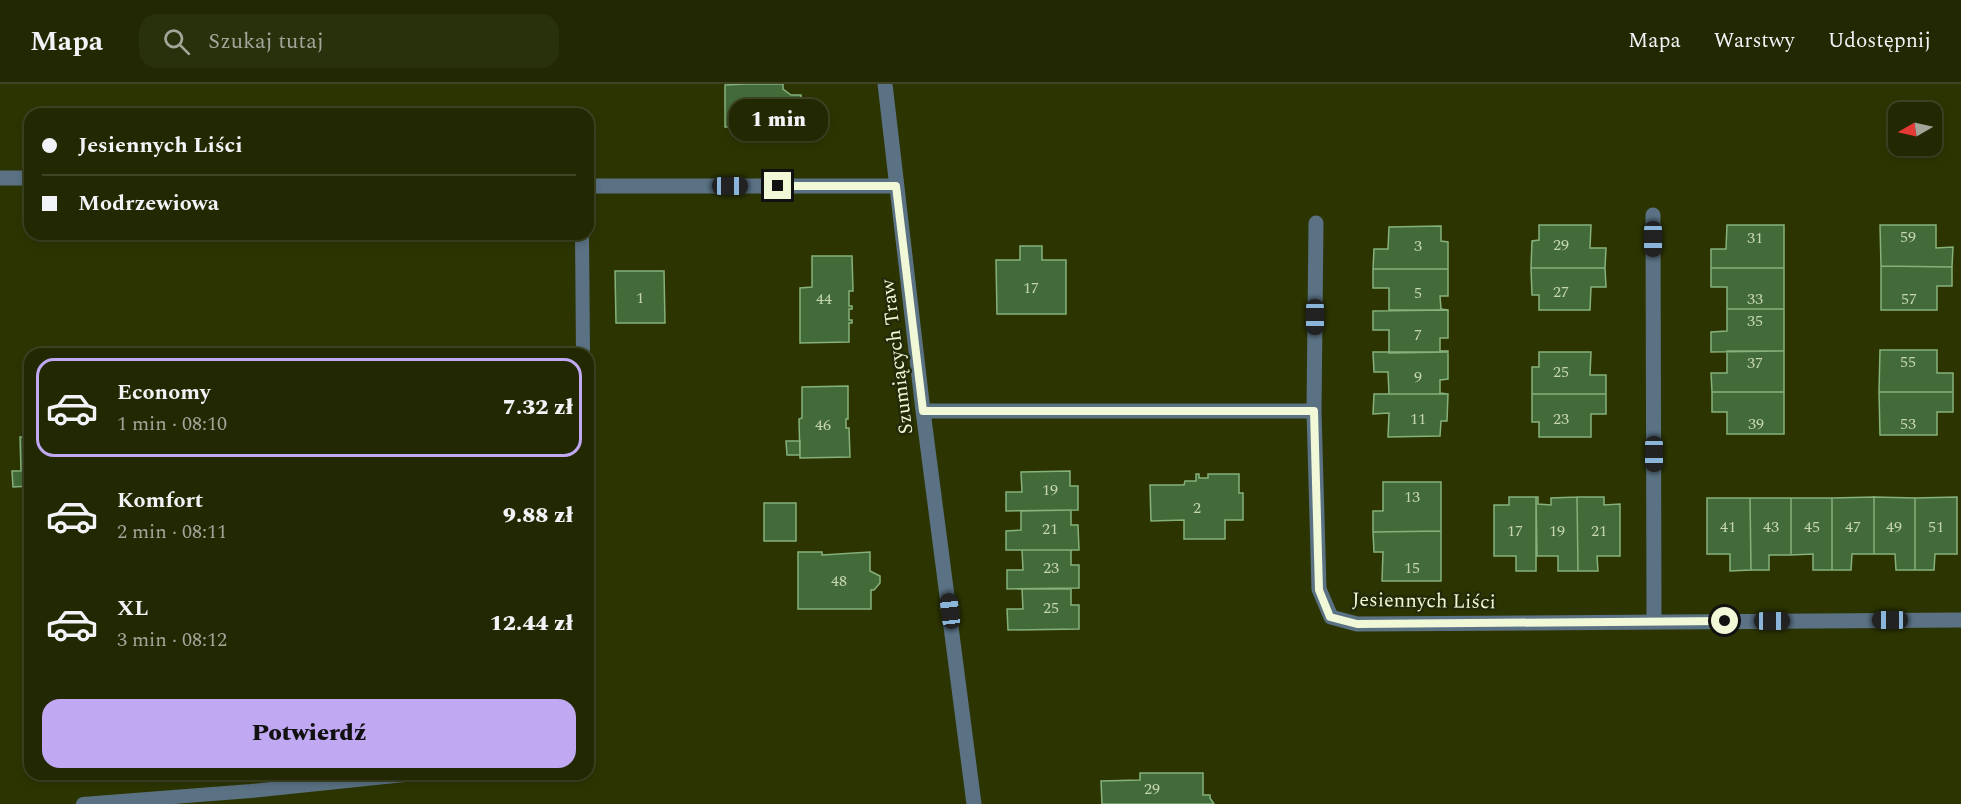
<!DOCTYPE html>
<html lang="pl">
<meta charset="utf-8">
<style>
body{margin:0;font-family:Spectral,serif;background:#29300c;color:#f1f3f6;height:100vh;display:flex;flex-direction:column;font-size:22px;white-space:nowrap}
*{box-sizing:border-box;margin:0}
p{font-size:20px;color:#a2a699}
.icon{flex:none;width:33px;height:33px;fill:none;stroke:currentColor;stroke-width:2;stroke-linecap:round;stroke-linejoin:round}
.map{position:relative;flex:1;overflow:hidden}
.panel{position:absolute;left:24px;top:264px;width:570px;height:432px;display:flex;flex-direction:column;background:#212802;border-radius:18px;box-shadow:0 3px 9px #0003,0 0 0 2px #3e4424}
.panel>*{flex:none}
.top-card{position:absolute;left:24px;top:24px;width:570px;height:132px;border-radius:18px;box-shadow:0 3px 9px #0003,0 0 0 2px #3e4424;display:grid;align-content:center;height:132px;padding:0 18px;background:#212802}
.needle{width:39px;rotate:261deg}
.fabs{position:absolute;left:1888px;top:18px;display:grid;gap:12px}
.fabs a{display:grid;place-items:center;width:54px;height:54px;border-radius:12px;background:#212802;box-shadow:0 3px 9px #0003,0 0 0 2px #3e4424;font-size:30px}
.end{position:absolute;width:27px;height:27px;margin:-14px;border:8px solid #f0f8d7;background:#111;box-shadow:0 0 0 3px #111}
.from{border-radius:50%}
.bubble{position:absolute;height:42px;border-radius:18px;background:#212802;box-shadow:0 3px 9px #0003,0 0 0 2px #3e4424;font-size:20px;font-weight:800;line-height:42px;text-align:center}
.car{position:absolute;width:18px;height:36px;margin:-18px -9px;border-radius:8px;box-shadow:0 0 4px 2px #0007;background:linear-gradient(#222 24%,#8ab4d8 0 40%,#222 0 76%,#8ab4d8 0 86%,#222 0)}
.top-card b{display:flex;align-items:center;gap:21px;height:57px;font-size:22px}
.top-card b+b{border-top:2px solid #3e4424}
.top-card i{width:15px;height:15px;background:#f1f3f6}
ul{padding:10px 0 0;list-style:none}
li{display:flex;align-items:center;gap:18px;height:99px;margin:0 12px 9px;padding:0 6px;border:3px solid transparent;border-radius:18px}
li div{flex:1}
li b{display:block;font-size:22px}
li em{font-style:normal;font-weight:800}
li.current{border-color:#c1a8f3}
li>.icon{width:54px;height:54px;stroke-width:1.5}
.primary-button{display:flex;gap:12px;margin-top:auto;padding:12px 18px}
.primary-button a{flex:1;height:69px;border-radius:18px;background:#c1a8f3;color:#111;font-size:24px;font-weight:800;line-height:69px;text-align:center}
header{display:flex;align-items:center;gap:36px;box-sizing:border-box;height:84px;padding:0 30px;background:#212802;border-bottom:2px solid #3e4424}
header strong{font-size:28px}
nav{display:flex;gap:33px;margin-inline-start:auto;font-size:21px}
.search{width:420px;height:54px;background:#29300c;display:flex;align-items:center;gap:15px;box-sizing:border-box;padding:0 21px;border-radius:18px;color:#a2a699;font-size:22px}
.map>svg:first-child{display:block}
</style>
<header>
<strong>Mapa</strong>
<div class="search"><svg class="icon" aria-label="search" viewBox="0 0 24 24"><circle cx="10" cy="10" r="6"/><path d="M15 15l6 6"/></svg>Szukaj tutaj</div>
<nav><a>Mapa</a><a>Warstwy</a><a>Udostępnij</a></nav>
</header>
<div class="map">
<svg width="1961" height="720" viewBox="0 0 1961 720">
<rect width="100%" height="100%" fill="#2c3502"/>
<path fill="#436b39" stroke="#86b17b" stroke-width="1.5" d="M 746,0 L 783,0 L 783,5 L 791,11 L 801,11 L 801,34 L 798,33 L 798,50 L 765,50 L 765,46 L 746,47 L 746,43 L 725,43 L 725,1 Z
M 1539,141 L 1591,141 L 1590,164 L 1606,164 L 1605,184 L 1531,184 L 1532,157 L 1539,156 Z
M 1727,141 L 1784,141 L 1784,184 L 1711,184 L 1711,165 L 1726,165 Z
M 1880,141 L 1936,141 L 1936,164 L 1953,163 L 1952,183 L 1881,182 Z
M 1441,142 L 1441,157 L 1448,158 L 1448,185 L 1373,185 L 1374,165 L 1388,165 L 1389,143 Z
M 1020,162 L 1042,162 L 1042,176 L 1066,176 L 1066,230 L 997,230 L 996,176 L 1020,176 Z
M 812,172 L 852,172 L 853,207 L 849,207 L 849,222 L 852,222 L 852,225 L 849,225 L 849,236 L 852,236 L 852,239 L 849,239 L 849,258 L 800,259 L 800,204 L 812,203 Z
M 1881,182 L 1952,183 L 1952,202 L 1937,202 L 1937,226 L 1881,226 Z
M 1531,184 L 1605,184 L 1606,203 L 1591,203 L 1590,226 L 1539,226 L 1539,211 L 1532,211 Z
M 1711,184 L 1784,184 L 1784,225 L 1727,225 L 1727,203 L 1711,203 Z
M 1373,185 L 1448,185 L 1448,212 L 1440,212 L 1441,225 L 1448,226 L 1389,226 L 1389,204 L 1373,204 Z
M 615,187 L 664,187 L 665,239 L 616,239 Z
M 1727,225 L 1784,225 L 1784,267 L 1711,268 L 1711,248 L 1727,247 Z
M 1448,226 L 1448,254 L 1440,254 L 1440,267 L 1448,267 L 1448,268 L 1389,269 L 1389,246 L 1373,246 L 1373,227 Z
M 1880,266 L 1937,266 L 1937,289 L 1953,289 L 1953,308 L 1879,308 Z
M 1727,267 L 1784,267 L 1784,308 L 1712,308 L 1711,289 L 1727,289 Z
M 1373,268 L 1448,268 L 1448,295 L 1440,296 L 1440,309 L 1448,310 L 1389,310 L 1388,288 L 1374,288 Z
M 1539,268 L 1591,268 L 1590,291 L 1606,291 L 1606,310 L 1532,310 L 1532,283 L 1539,283 Z
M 848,302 L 848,335 L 846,335 L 846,344 L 849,344 L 850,373 L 800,374 L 799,335 L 802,334 L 802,303 Z
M 1712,308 L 1784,308 L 1784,350 L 1727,350 L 1727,328 L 1712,328 Z
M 1879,308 L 1953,308 L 1953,328 L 1937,328 L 1937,351 L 1880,351 Z
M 1374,310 L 1448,310 L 1447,337 L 1441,337 L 1440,352 L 1388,353 L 1389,329 L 1373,330 Z
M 1532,310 L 1606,310 L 1606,330 L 1591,330 L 1591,353 L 1539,353 L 1539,338 L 1532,338 Z
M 20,353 L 30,353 L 30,402 L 13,403 L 12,387 L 21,387 Z
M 786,357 L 800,357 L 800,371 L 787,371 Z
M 1070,387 L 1070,402 L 1078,402 L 1078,426 L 1006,427 L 1006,408 L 1022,408 L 1021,388 Z
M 1196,390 L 1199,390 L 1199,394 L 1208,394 L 1208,390 L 1239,390 L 1239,409 L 1243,409 L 1243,436 L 1225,436 L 1225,455 L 1184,455 L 1184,436 L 1151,437 L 1150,401 L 1184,401 L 1185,397 L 1196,397 Z
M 1383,398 L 1441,398 L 1441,447 L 1373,448 L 1373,427 L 1383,427 Z
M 1509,413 L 1536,413 L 1536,487 L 1516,487 L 1516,472 L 1494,472 L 1494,421 L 1509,421 Z
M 1536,413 L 1538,413 L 1538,420 L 1551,421 L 1551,414 L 1577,413 L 1578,487 L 1558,487 L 1558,472 L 1537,472 Z
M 1577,413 L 1604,413 L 1604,421 L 1620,420 L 1620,472 L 1597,472 L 1598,487 L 1578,487 Z
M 1874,413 L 1915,414 L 1915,486 L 1896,486 L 1895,470 L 1874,470 Z
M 1874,413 L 1874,470 L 1852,470 L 1851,486 L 1832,486 L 1832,414 Z
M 1957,413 L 1957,470 L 1935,470 L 1934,486 L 1915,486 L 1915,414 Z
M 1707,414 L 1750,414 L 1751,486 L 1730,487 L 1730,470 L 1707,470 Z
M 1750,414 L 1791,414 L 1791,471 L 1769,471 L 1769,486 L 1751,486 Z
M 1791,414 L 1832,414 L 1832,486 L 1813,486 L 1813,470 L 1791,471 Z
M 764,419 L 796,419 L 796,457 L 764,457 Z
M 1071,426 L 1071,441 L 1078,441 L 1079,466 L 1006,466 L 1006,447 L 1021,446 L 1021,427 Z
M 1441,447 L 1441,497 L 1382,497 L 1383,468 L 1374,468 L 1373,448 Z
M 1022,466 L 1071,466 L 1071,481 L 1079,481 L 1079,504 L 1007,505 L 1007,486 L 1023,486 Z
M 798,468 L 822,468 L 822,471 L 870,468 L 870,487 L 880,492 L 880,499 L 874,506 L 871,506 L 871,525 L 798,525 Z
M 1022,505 L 1071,505 L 1071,521 L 1079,521 L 1079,545 L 1008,546 L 1007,525 L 1023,525 Z
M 1140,689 L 1203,689 L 1203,711 L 1210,711 L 1210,714 L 1214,720 L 1102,720 L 1101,697 L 1140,696 Z"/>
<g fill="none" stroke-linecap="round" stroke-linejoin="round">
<path stroke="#5a7284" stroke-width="14" d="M 582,150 L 583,270
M 83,720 L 251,707 L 414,690"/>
<path stroke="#5a7284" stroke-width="15" d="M 885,0 L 923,327 L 974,720
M 0,94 L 30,94
M 588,102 L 896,102
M 1653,131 L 1654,537
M 1316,139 L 1314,327 L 1319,505 L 1331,533 L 1357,540 L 1961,536
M 923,327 L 1314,327"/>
</g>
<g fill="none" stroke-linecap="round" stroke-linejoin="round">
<path stroke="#f0f8d7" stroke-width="8" d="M 778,102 L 896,102 L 923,327 L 1314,327 L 1319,506 L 1330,533 L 1357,540 L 1725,537"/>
</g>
<g text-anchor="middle" stroke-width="5" stroke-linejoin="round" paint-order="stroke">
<g font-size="16" fill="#c5d5b0">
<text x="1908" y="158">59</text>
<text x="1755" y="159">31</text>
<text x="1561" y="166">29</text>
<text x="1418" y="167">3</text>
<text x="1031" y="209">17</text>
<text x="1561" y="213">27</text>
<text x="1418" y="214">5</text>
<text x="640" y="219">1</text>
<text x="824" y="220">44</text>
<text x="1755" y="220">33</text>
<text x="1909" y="220">57</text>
<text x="1755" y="242">35</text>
<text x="1418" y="256">7</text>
<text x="1908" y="283">55</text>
<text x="1755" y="284">37</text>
<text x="1561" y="293">25</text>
<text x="1418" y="298">9</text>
<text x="1418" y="340">11</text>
<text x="1561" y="340">23</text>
<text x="1756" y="345">39</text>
<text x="1908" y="345">53</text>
<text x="823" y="346">46</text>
<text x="1050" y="411">19</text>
<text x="1412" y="418">13</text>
<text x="1197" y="429">2</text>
<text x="1728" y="448">41</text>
<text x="1771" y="448">43</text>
<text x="1812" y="448">45</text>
<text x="1853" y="448">47</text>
<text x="1894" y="448">49</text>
<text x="1936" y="448">51</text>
<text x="1050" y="450">21</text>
<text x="1515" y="452">17</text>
<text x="1557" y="452">19</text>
<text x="1599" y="452">21</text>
<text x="1051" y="489">23</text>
<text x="1412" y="489">15</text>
<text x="839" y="502">48</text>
<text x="1051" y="529">25</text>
<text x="1152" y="710">29</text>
</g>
<g font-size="20" fill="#f0f8d7" stroke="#232a08">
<text transform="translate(896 273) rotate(-97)" y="7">Szumiących Traw</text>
<text transform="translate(1424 516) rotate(1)" y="7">Jesiennych Liści</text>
</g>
</g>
</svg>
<div class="fabs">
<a><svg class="needle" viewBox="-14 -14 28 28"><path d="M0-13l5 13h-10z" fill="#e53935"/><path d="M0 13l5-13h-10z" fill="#a2a699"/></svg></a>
</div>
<i class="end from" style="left:1725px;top:537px"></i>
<i class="end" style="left:778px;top:102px"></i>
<div class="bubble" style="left:729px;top:15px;width:99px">1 min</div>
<i class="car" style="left:730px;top:102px;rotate:90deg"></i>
<i class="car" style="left:1653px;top:155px;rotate:180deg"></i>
<i class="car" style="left:1315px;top:233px;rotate:180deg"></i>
<i class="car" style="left:1654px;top:370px;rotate:180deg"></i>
<i class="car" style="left:950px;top:527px;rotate:353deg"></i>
<i class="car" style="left:1890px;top:536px;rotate:270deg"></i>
<i class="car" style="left:1772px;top:537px;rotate:90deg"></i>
<div class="top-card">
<b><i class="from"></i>Jesiennych Liści</b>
<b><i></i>Modrzewiowa</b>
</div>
<section class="panel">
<ul>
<li class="current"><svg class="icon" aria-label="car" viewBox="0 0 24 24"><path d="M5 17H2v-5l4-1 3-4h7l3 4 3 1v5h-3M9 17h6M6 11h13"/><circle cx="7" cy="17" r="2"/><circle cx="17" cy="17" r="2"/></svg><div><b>Economy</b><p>1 min · 08:10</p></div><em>7.32 zł</em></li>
<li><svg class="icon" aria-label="car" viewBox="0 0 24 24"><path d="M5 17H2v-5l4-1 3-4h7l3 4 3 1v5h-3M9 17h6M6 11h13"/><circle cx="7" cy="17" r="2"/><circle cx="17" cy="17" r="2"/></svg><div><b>Komfort</b><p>2 min · 08:11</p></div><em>9.88 zł</em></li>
<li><svg class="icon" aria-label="car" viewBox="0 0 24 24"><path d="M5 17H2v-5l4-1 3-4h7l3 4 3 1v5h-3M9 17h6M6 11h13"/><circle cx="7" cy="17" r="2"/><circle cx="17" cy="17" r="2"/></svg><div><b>XL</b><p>3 min · 08:12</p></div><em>12.44 zł</em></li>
</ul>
<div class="primary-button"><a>Potwierdź</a></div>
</section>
</div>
